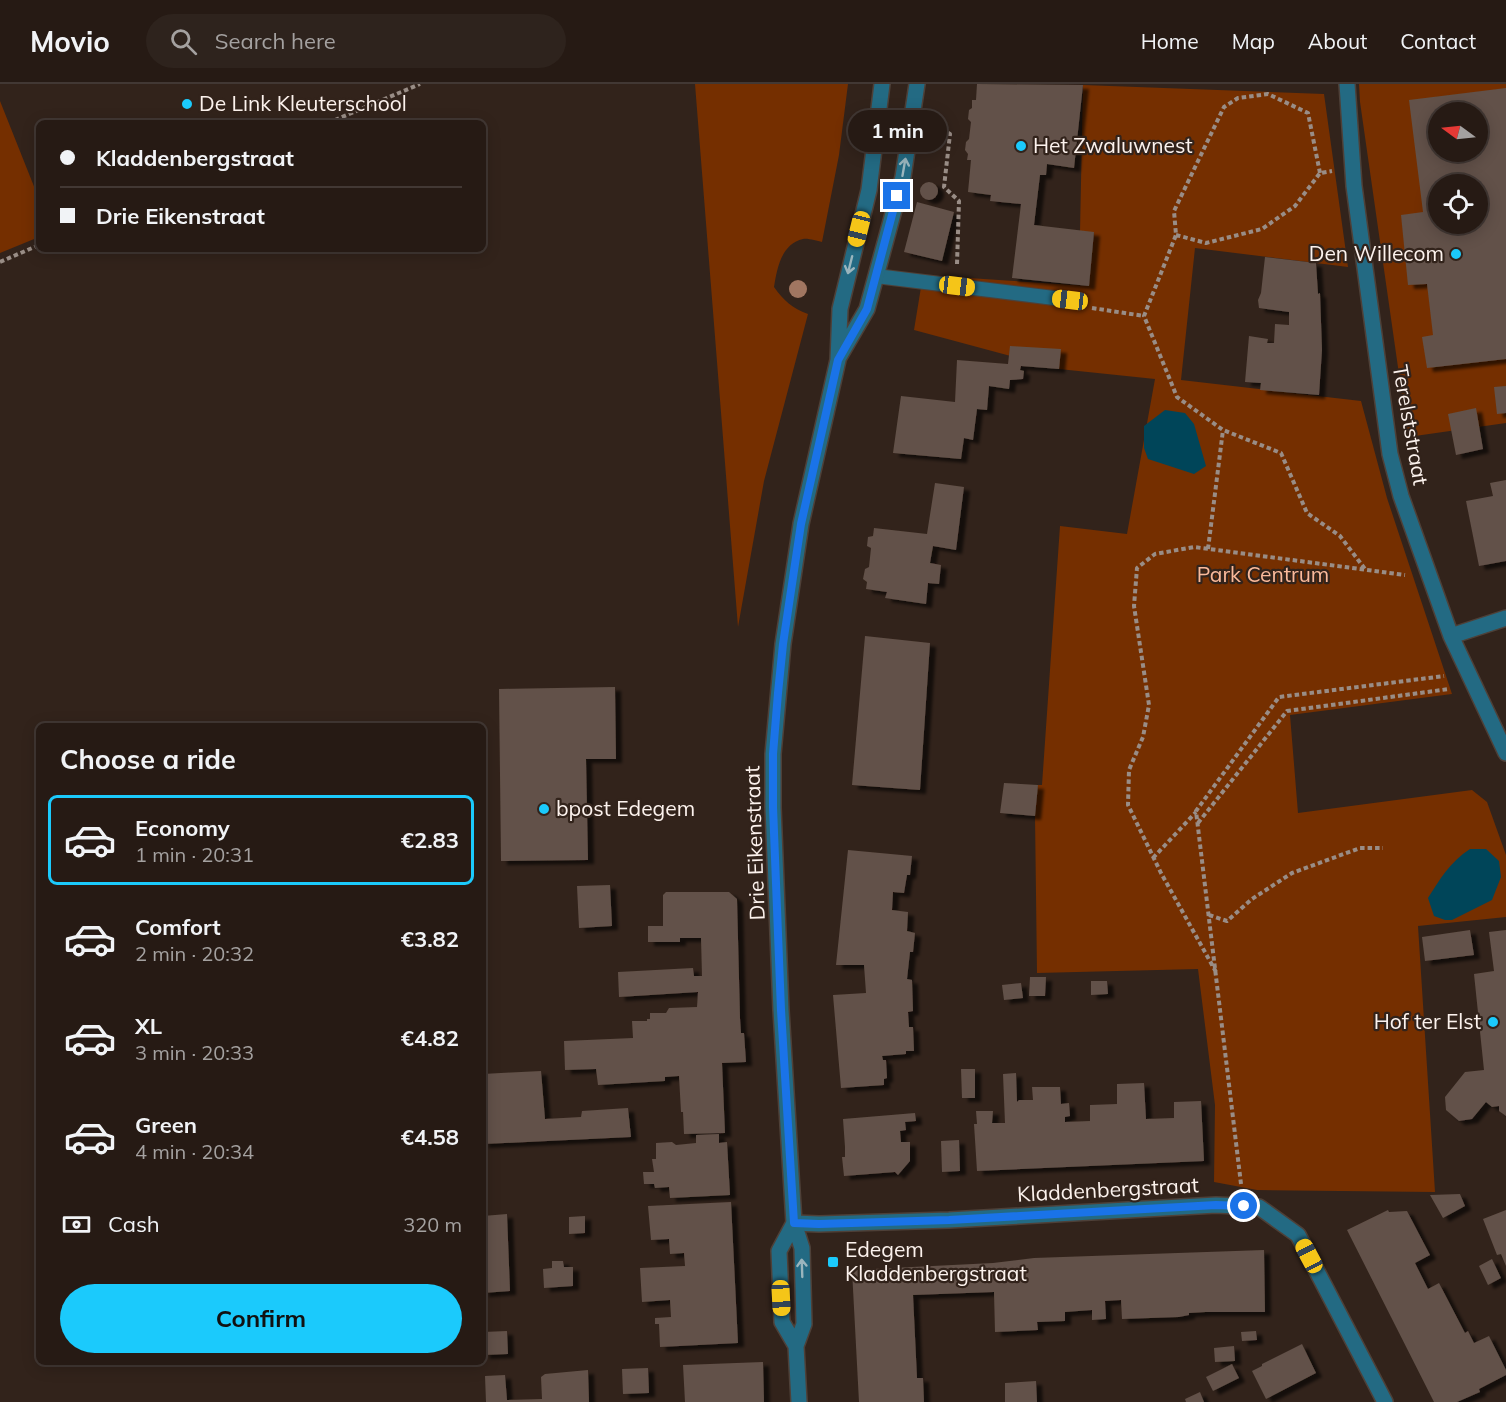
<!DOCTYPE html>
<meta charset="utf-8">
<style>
body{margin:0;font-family:Mulish,sans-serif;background:#2e231d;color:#f1f3f6;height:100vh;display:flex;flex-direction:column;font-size:22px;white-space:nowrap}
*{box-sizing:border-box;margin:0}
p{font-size:20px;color:#a4a1a0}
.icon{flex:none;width:33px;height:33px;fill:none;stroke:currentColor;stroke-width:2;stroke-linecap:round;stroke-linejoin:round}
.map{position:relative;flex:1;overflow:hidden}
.side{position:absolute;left:36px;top:639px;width:450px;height:642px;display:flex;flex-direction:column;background:#261a14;border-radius:9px;box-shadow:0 3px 15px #0003,0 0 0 2px #423834}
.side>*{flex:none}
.guide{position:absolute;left:36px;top:36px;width:450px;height:132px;border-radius:9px;box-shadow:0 3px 15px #0003,0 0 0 2px #423834;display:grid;align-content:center;height:132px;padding:0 24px;background:#261a14}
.needle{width:39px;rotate:285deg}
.buttons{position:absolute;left:1428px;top:18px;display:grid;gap:12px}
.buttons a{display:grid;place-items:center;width:60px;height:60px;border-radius:50%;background:#261a14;box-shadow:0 3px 15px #0003,0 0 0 2px #423834;font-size:30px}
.end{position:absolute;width:27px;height:27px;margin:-14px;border:8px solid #1a73e8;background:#fff;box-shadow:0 0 0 3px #fff}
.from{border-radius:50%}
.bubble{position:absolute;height:42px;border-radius:21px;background:#261a14;box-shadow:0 3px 15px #0003,0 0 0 2px #423834;font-size:20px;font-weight:700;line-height:42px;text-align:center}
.car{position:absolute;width:18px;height:36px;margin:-18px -9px;border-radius:8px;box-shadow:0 0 4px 2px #0007;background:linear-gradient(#f5c518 24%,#345 0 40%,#f5c518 0 76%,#345 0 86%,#f5c518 0)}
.guide b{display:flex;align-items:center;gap:21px;height:57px;font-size:22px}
.guide b+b{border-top:2px solid #423834}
.guide i{width:15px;height:15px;background:#f1f3f6}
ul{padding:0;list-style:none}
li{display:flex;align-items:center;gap:18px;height:90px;margin:0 12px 9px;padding:0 12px;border:3px solid transparent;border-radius:9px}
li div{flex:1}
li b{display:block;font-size:22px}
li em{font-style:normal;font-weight:700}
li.on{border-color:#1bcafc}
li>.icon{width:54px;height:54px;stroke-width:1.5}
h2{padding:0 24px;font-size:27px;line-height:72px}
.pay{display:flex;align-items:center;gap:15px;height:66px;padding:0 24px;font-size:22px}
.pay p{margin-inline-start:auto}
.button{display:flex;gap:12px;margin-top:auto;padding:12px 24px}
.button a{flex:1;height:69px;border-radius:36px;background:#1bcafc;color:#111;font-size:24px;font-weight:700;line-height:69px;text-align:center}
header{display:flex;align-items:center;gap:36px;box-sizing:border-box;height:84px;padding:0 30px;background:#261a14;border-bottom:2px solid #423834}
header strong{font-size:28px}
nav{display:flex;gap:33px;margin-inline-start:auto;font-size:21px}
.search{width:420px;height:54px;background:#2e231d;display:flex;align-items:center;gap:15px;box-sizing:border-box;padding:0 21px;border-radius:33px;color:#a4a1a0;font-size:22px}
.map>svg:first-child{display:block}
</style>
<header>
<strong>Movio</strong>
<div class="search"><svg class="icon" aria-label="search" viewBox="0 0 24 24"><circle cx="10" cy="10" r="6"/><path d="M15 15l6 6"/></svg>Search here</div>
<nav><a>Home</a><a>Map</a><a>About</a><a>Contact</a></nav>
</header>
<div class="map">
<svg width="1506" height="1318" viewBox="0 0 1506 1318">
<defs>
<filter id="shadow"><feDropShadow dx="6" dy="4" stdDeviation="1.5" flood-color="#0009"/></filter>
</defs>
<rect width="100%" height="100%" fill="#32231b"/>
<path fill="#752f00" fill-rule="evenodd" d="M 695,0 L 848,0 L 839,71 L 822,158 C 817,157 808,154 803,155 C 781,160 777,185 774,203 C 784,217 792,224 808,230 L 764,397 L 738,543 Z
M 1359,0 L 1506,0 L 1506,339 L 1408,353 L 1360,18 ZM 1438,28 L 1478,28 L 1478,68 L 1438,68 ZM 1438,100 L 1478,100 L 1478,140 L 1438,140 Z
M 1083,1 L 1324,10 L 1348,183 L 1195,164 L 1181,296 L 1361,317 L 1387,414 L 1452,610 L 1290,631 L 1298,729 L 1472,706 L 1487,718 L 1506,771 L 1506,833 L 1418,842 L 1435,1108 L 1257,1106 L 1214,1098 L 1215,1021 L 1198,885 L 1037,889 L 1035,732 L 1038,701 L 1042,701 L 1060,442 L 1127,450 L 1155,295 L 1059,285 L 914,246 L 923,191 L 1089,202 L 1094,149 L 1080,147 Z
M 0,17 L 39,115 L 39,153 L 0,169 Z"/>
<path fill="#004559" d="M 1165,326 L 1185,329 L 1194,340 L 1206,382 L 1194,390 L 1148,375 L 1144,364 L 1144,342 Z
M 1470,765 L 1486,765 L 1499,777 L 1501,793 L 1492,816 L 1452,836 L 1445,836 L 1434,832 L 1428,814 C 1440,795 1450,778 1470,765 Z"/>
<path fill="#625148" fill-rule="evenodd" filter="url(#shadow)" d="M 977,0 L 1083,1 L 1074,84 L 1047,80 L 1046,91 L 1040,91 L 1034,141 L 1094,148 L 1089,202 L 1012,194 L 1021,120 L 990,117 L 991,111 L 968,108 L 971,76 L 967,76 L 968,70 L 965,66 L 966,58 L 969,55 L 971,38 L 968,35 L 969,26 L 972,24 L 972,16 L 976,16 Z
M 1506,4 L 1506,275 L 1427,284 L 1422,253 L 1433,251 L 1427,200 L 1408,201 L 1401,131 L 1423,128 L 1409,16 ZM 1438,28 L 1478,28 L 1478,68 L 1438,68 ZM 1438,100 L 1478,100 L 1478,140 L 1438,140 Z
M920 107a9 9 0 1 1 18 0a9 9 0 1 1-18 0Z
M 917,118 L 954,128 L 942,177 L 904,168 Z
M 1265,173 L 1316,179 L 1318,210 L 1320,209 L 1322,266 L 1319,311 L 1260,306 L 1261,299 L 1245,298 L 1249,252 L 1268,255 L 1267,259 L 1274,259 L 1275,240 L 1289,241 L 1289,228 L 1259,224 L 1258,216 L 1261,209 Z
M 1010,262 L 1061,265 L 1059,285 L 1021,282 L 1020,286 L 1024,287 L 1023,295 L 1010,296 L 1009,305 L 989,302 L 987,326 L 977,325 L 973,356 L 964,354 L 961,375 L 893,369 L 901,312 L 955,318 L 957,276 L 1008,280 Z
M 1506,302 L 1506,329 L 1497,330 L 1494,303 Z
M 1476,324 L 1483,365 L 1456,371 L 1448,330 Z
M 1506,396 L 1506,477 L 1479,482 L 1466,417 L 1493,412 L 1490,399 Z
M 935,399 L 964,403 L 956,466 L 933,462 L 930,479 L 941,481 L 939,500 L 928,499 L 926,520 L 885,514 L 887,508 L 866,505 L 867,498 L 863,495 L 865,485 L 869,483 L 871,464 L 867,462 L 868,453 L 873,452 L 874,444 L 927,450 Z
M 865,552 L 930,559 L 920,706 L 852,701 Z
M 615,603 L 616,675 L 586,675 L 588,776 L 501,777 L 499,605 Z
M 1004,699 L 1038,701 L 1035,732 L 1000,729 Z
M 848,766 L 912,772 L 910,791 L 907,791 L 904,809 L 893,808 L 892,826 L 908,828 L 907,847 L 915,849 L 913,868 L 910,868 L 907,895 L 912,896 L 913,927 L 908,928 L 909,943 L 913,943 L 914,967 L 906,967 L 906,970 L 882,972 L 883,976 L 886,976 L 887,994 L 884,995 L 884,1001 L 841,1004 L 833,911 L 866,909 L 864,881 L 836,881 Z
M 610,801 L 612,842 L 579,844 L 577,802 Z
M 666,808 L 729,808 L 737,815 L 740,934 L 741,949 L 744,949 L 746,978 L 722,979 L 725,1049 L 684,1050 L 683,1028 L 681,1028 L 679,992 L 665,993 L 665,997 L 598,1001 L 596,985 L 565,986 L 564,957 L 633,954 L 632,937 L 647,937 L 647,935 L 650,935 L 650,929 L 666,929 L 669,924 L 697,923 L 698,908 L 619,913 L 618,888 L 693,884 L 694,892 L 702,892 L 701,854 L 680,854 L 680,858 L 648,858 L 648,842 L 663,842 L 663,811 Z
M 1470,846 L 1474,871 L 1425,877 L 1422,853 Z
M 1506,846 L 1506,1032 L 1499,1027 L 1499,1022 L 1492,1023 L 1486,1018 L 1472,1035 L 1459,1037 L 1446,1026 L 1445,1013 L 1465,988 L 1484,986 L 1474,890 L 1494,887 L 1489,848 Z
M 1030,893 L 1046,893 L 1045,912 L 1029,912 Z
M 1091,897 L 1107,897 L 1108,910 L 1091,911 Z
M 1021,899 L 1023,914 L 1004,916 L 1002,901 Z
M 961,985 L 975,985 L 975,1014 L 962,1014 Z
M 541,987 L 545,1035 L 581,1033 L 582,1027 L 628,1024 L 631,1053 L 483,1060 L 483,990 Z
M 1016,989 L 1017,1018 L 1019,1016 L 1033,1016 L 1032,1003 L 1060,1003 L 1061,1020 L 1069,1019 L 1070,1032 L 1065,1033 L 1065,1038 L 1090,1037 L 1090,1021 L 1117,1020 L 1117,1000 L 1144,999 L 1146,1035 L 1174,1034 L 1174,1018 L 1201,1017 L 1204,1077 L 977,1087 L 974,1040 L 977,1040 L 976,1027 L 993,1027 L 992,1039 L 1005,1039 L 1003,990 Z
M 915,1029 L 916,1037 L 905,1038 L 906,1046 L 900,1047 L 901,1058 L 910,1058 L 910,1077 L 898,1091 L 895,1088 L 844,1092 L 842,1073 L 845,1073 L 845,1063 L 843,1035 Z
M 719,1050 L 719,1059 L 727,1058 L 730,1111 L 670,1114 L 669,1103 L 655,1104 L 654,1100 L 644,1100 L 643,1088 L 654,1088 L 652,1075 L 656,1075 L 656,1059 L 672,1058 L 676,1061 L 696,1059 L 696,1051 Z
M 959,1056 L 960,1087 L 942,1088 L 941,1057 Z
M 1460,1110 L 1465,1122 L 1443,1134 L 1430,1111 Z
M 731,1118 L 738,1259 L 660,1263 L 659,1240 L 655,1240 L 655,1234 L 671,1233 L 670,1216 L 642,1218 L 640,1184 L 685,1182 L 684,1169 L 670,1170 L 669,1155 L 651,1156 L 648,1122 Z
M 1388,1126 L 1389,1128 L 1407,1127 L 1430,1171 L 1415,1179 L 1428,1205 L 1439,1199 L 1465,1249 L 1468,1247 L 1474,1259 L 1489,1252 L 1506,1286 L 1506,1291 L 1479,1305 L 1480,1308 L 1457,1318 L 1434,1318 L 1347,1146 Z
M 1506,1126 L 1506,1182 L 1501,1170 L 1497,1171 L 1483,1135 Z
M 507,1130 L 510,1207 L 483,1209 L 483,1132 Z
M 585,1132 L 585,1149 L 569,1150 L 569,1133 Z
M 1264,1166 L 1265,1228 L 1206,1228 L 1189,1229 L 1189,1231 L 1179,1233 L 1122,1235 L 1121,1216 L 1105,1217 L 1106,1235 L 1092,1236 L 1092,1226 L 1065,1228 L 1065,1237 L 1037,1238 L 1038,1246 L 995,1248 L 994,1208 L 913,1211 L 917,1294 L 923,1294 L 924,1318 L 859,1318 L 852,1186 L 993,1179 L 1034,1174 Z
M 1492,1175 L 1501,1194 L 1488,1201 L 1479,1182 Z
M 552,1177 L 563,1177 L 564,1183 L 573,1183 L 573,1202 L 544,1204 L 543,1185 L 552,1184 Z
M 507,1247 L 508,1270 L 484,1271 L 483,1248 Z
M 1256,1247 L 1257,1256 L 1242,1257 L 1241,1248 Z
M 1302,1260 L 1316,1289 L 1266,1315 L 1252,1287 L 1262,1282 L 1262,1280 Z
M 1234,1262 L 1235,1277 L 1215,1278 L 1214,1264 Z
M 763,1278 L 764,1318 L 685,1318 L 683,1281 Z
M 1232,1280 L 1239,1294 L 1213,1307 L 1206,1293 Z
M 648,1284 L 649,1309 L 623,1310 L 622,1285 Z
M 588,1286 L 589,1318 L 486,1318 L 485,1292 L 505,1291 L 507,1316 L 542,1315 L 541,1293 L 545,1290 Z
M 1036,1297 L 1037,1318 L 1005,1318 L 1005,1299 Z
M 1200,1308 L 1204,1318 L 1186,1318 L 1185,1315 Z"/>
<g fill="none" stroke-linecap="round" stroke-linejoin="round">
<g stroke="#4e4038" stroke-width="16">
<path id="service" d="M 876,192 L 1070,216"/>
</g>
<g stroke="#4e4038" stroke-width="18">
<path id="minor" d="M 1347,0 L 1354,102 L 1390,370 L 1401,412 L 1451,552 L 1506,669
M 1451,552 L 1506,534
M 794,1139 L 819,1140 L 949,1136 L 1216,1121 L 1259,1123 L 1298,1151 L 1385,1318"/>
</g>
<g stroke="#4e4038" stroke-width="18">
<path id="tertiary" d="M 839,273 L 867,225 L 903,93 L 917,0
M 794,1139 L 779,1167 L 782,1238 L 796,1262 L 799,1318
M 796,1262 L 804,1240 L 802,1164 L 794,1139 L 781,926 L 773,723 L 773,670 L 783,560 L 801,440 L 838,276 L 840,225 L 869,106 L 882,0"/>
</g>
<path stroke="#998d86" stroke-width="4" stroke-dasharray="4.5 3" stroke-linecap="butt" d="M 328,39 L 420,0
M 935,41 L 950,50 L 944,103 L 959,117 L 957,180
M 1320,89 L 1308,29 L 1268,10 L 1238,14 L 1224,23 L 1174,127 L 1176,151 L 1144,232 L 1177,313 L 1223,346 L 1281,369 L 1307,429 L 1340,452 L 1365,485
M 1176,151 L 1206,159 L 1262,145 L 1295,122 L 1320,89 L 1332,87
M 0,178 L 39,161
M 1092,224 L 1144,232
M 1208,465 L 1223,346
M 1198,739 L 1287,627 L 1449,605
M 1153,774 L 1196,728
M 1209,831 L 1227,837 L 1252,815 L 1292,789 L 1360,764 L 1383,764
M 1216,888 L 1161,789 L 1128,721 L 1129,686 L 1143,653 L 1149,621 L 1134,522 L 1137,484 L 1155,470 L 1194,463 L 1405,491
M 1241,1100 L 1196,727 L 1279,613 L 1444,592"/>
<use href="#service" stroke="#236a83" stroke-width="14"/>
<use href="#minor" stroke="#236a83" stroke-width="15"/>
<use href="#tertiary" stroke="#236a83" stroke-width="15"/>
</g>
<circle fill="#a17661" cx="798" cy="205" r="9"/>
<defs><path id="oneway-shaft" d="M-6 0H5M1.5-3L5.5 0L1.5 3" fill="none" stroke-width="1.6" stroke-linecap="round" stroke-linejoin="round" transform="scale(1.5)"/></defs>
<g stroke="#9ab5bd">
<use href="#oneway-shaft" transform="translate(904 83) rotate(-80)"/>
<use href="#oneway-shaft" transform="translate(850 181) rotate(104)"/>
<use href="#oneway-shaft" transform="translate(802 1184) rotate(-92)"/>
</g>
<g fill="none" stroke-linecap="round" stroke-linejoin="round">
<path stroke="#1a73e8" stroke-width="8" d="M 897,112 L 867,225 L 838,276 L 801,440 L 783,560 L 778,609 L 773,670 L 773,723 L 781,926 L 794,1139 L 819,1140 L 949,1136 L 1216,1121 L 1244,1122"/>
</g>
<g fill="#1bcafc" stroke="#32231b" stroke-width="2">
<circle cx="187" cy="20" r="6"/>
<circle cx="1021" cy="62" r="6"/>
<circle cx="1456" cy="170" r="6"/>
<circle cx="544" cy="725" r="6"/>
<circle cx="1493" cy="938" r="6"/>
<rect x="827" y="1172" width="12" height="12" rx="3"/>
</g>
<g text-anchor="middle" stroke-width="4.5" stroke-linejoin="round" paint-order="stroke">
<g font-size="21" fill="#fcf2ed" stroke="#32231b" text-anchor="start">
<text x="199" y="27">De Link Kleuterschool</text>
<text x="1033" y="69">Het Zwaluwnest</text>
<text x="1444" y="177" text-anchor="end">Den Willecom</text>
<text x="556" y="732">bpost Edegem</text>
<text x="1481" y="945" text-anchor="end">Hof ter Elst</text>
<text x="845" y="1173">Edegem<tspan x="845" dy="24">Kladdenbergstraat</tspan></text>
</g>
<g font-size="21" fill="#fcf2ed" stroke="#32231b">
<text transform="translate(1410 341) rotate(80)" y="7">Terelststraat</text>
<text transform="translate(755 759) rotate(-92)" y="7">Drie Eikenstraat</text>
<text transform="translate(1108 1106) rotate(-3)" y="7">Kladdenbergstraat</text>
</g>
<g font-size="21" fill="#fbba9b" stroke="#32231b">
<text x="1263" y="498">Park Centrum</text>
</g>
</g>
</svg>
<div class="buttons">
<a><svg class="needle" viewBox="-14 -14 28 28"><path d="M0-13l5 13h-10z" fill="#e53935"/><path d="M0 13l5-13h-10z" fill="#a4a1a0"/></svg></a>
<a><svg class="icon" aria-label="locate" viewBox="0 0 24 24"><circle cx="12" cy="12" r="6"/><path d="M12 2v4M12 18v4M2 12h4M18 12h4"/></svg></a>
</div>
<i class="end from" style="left:1244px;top:1122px"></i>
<i class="end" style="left:897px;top:112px"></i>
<div class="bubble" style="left:848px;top:26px;width:99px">1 min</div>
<i class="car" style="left:859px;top:145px;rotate:194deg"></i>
<i class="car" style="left:957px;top:202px;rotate:97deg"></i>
<i class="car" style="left:1070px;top:216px;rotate:277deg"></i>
<i class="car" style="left:1309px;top:1172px;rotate:332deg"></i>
<i class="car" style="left:781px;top:1214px;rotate:177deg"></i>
<div class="guide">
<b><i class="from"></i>Kladdenbergstraat</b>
<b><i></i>Drie Eikenstraat</b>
</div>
<section class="side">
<h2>Choose a ride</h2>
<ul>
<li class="on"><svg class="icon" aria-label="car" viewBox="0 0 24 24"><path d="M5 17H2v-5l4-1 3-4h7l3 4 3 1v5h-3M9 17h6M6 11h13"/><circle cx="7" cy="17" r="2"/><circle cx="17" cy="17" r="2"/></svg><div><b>Economy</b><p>1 min · 20:31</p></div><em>€2.83</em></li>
<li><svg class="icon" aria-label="car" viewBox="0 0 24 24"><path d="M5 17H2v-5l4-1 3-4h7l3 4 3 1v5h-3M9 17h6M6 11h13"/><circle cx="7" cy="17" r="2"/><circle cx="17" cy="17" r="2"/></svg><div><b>Comfort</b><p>2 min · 20:32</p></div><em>€3.82</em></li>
<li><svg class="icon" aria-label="car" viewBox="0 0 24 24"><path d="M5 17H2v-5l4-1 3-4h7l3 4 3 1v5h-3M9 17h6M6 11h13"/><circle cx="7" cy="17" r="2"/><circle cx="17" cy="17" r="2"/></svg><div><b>XL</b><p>3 min · 20:33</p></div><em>€4.82</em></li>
<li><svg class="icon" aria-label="car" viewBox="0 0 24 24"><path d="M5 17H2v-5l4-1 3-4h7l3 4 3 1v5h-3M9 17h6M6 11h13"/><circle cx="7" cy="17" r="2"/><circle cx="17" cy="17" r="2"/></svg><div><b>Green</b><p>4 min · 20:34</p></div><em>€4.58</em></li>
</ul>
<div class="pay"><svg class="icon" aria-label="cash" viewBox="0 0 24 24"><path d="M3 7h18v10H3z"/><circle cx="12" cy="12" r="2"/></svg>Cash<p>320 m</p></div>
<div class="button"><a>Confirm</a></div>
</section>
</div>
